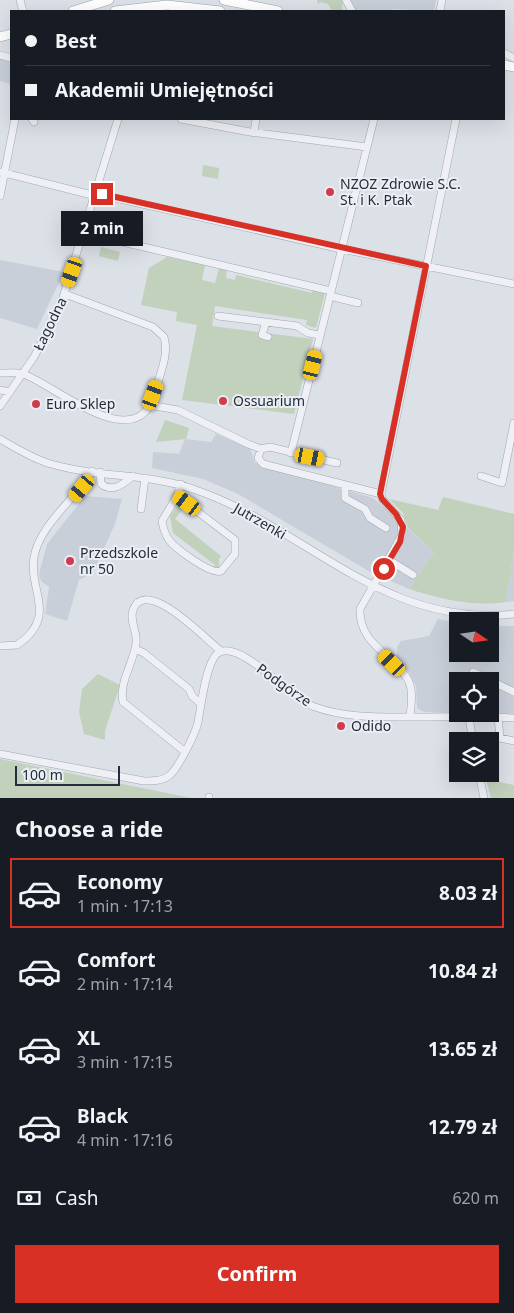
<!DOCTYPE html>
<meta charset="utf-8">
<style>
body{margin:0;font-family:"Noto Sans",sans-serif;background:#242831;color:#f1f3f6;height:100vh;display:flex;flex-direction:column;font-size:19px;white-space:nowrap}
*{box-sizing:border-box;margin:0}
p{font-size:16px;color:#9ea1a6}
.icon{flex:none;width:28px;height:28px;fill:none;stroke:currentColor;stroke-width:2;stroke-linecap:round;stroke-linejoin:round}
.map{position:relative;height:798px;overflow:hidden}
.details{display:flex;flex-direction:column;background:#171b24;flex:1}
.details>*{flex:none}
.banner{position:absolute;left:10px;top:10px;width:495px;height:110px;border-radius:0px;box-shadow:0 5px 20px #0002;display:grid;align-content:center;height:110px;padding:0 15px;background:#171b24}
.needle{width:32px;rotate:103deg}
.controls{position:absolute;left:449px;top:612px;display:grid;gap:10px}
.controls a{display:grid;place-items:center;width:50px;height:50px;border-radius:0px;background:#171b24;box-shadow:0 5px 20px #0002;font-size:25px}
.scale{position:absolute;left:15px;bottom:12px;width:105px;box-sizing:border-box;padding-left:5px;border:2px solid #252d3d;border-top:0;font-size:14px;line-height:18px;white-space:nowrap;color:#252d3d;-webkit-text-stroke:4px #ebeff4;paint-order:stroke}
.end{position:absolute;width:22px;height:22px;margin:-11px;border:6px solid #d93025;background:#fff;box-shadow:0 0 0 2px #fff}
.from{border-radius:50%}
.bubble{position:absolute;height:35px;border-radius:0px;background:#171b24;box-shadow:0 5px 20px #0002;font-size:16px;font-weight:700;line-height:35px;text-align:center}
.car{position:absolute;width:15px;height:30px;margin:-15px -8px;border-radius:6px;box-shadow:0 0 4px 1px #0007;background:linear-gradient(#f5c518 24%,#345 0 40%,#f5c518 0 76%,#345 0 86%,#f5c518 0)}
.banner b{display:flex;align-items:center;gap:18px;height:48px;font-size:19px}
.banner b+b{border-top:1px solid #363941}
.banner i{width:12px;height:12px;background:#f1f3f6}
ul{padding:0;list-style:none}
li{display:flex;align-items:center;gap:15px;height:70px;margin:0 10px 8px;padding:0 5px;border:2px solid transparent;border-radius:0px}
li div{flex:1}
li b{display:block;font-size:19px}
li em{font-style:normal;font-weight:700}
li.current{border-color:#d93025}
li>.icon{width:45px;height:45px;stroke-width:1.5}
h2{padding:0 15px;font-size:22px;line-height:60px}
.pay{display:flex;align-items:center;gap:12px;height:55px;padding:0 15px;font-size:19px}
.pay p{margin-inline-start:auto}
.action{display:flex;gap:10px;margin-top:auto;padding:10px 15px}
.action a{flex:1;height:58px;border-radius:0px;background:#d93025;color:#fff;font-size:20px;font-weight:700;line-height:58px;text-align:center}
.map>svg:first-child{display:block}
</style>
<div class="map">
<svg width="514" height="798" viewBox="0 0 514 798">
<rect width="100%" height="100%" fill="#dce0e7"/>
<path fill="#c9cfd9" d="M 350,0 L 436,0 L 434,11 L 393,9 L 393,11 L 356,11 Z
M 0,57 L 11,61 L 11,84 L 0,81 Z
M 0,260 L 64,272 L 37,329 L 0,318 Z
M 216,434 L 250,448 L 255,463 L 373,498 L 434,552 L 409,589 L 372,573 L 238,494 L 203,479 L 152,468 L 153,452 L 179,454 L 185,439 L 211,442 Z
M 85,496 L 122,499 L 115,524 L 96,566 L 91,574 L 79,580 L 67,621 L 45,614 L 49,587 L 41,581 L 39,574 L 47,544 Z
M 514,549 L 514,601 L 506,602 Z
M 438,619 L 457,623 L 458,654 L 490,654 L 490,626 L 514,626 L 514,714 L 490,713 L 490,681 L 458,681 L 457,713 L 424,712 L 417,708 L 416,686 L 409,672 L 397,660 L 397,647 L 401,641 L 429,636 Z"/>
<path fill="#c1d1bc" d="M 317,0 L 343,0 L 342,11 L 332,11 L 328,4 L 320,2 L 318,5 Z
M 203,165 L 219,168 L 218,179 L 202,176 Z
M 101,247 L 120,252 L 118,261 L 99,256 Z
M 167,257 L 205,265 L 202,280 L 215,283 L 219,268 L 227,270 L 226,278 L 235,280 L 236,275 L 312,293 L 313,290 L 325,293 L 316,328 L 306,325 L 307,320 L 215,306 L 212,326 L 313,339 L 294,414 L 182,400 L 197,325 L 176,321 L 177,312 L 141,305 L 149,268 Z
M 165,420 L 189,428 L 186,439 L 156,442 Z
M 443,497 L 514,514 L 514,549 L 506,602 C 473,607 440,599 409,589 L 434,552 L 408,528 L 403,513 L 389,499 L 438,510 Z
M 179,504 L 185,506 L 175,519 L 221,556 L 219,559 L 219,568 L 213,569 L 215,565 L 173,533 L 170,516 Z
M 98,674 L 120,685 L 105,731 L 105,740 L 84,734 L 79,712 L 82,689 Z
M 0,759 L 191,798 L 0,798 Z
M 486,779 L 514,785 L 514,798 L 491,798 Z"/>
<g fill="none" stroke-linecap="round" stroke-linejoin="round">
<g stroke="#a1a7b1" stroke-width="8">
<path id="minor" d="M 20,0 L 23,11
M 346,0 L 352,11
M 440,11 L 442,0
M 504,53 L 514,58
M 0,55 L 11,58
M 32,119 L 34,122
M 181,119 L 250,132 L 367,147
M 254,133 L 256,119
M 0,172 L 96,196 L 102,195 L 337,248 L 514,284
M 0,196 L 15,119
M 84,233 L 331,291
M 330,296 L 358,303
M 218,316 L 297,326 L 308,333 L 320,335
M 266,322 L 262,335 L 268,337
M 0,373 C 7,373 16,372 23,374 C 49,382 116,441 145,412 C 151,406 153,396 156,388 C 161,372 169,353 164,337 L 153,327 L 65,294
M 0,390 L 10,392
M 149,405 L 178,410 L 248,444 L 261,449 L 270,447 L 337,463
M 0,406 L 34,357 L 60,307 L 118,119
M 0,439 C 16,448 33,459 51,464 C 98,478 149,473 196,490 C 308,529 383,628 514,614
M 261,449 L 258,458 L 263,464 L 381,494
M 291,453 L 374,119
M 100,472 L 101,484 C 113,493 123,484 133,476
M 481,476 L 502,483 L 514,423
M 345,487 L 345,498 L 365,509 L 370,518 L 386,528
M 177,496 L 235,540 L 235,554 L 221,571 C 211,575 176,549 169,540 C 165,534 163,528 162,521 L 177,496 L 181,484
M 141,509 L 145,478
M 389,560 L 413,575
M 0,646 L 17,645 C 59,617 28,590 34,557 C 40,524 75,500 92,471
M 135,649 L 144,653 L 189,689 L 192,696 L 200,703
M 473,672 L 514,692
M 410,717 C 411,705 414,689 407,678 C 391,653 359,644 360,609 L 402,535 L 401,520 L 382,499 L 381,494 L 456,119
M 498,717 L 500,738 L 514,741
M 469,718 L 473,741
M 184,751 L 123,702 C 119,682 133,664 136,644 C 138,632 129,621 133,610 C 146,575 206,640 221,651
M 0,754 L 144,781 C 153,781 163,781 170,775 C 178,768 196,733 198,722 C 201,708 206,657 220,652 C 243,642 290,698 315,707 C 343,717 371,717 401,717 C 438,717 477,716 514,718
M 479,774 L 484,798
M 209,798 L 209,797"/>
</g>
<g stroke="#9aa4b3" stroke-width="10">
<path id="major" d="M 224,0 L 278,11
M 73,11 L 109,0
M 115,11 L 167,5 L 220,11
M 0,37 L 11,34
M 504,65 L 514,67"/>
</g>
<use href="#minor" stroke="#eef0f5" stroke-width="7"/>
<use href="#major" stroke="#fff" stroke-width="9"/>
</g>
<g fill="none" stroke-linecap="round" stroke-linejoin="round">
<path stroke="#d93025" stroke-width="6" d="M 102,194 L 426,266 L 380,494 L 382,499 L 396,514 L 403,527 L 400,542 L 384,569"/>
</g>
<g fill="#d23a4d" stroke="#ebeff4" stroke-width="2">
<circle cx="330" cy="192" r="5"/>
<circle cx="223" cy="401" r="5"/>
<circle cx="36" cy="404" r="5"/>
<circle cx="70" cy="561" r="5"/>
<circle cx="341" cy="726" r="5"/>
</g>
<g text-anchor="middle" stroke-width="4" stroke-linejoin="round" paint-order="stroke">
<g font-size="14" fill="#252d3d" stroke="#ebeff4" text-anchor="start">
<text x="340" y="189">NZOZ Zdrowie S.C.<tspan x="340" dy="16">St. i K. Ptak</tspan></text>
<text x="233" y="406">Ossuarium</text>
<text x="46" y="409">Euro Sklep</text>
<text x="80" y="558">Przedszkole<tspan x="80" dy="16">nr 50</tspan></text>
<text x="351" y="731">Odido</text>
</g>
<g font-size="14" fill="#252d3d" stroke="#ebeff4">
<text transform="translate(50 324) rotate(-64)" y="5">Łagodna</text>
<text transform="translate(260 521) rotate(30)" y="5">Jutrzenki</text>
<text transform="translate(284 685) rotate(35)" y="5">Podgórze</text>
</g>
</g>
</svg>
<div class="controls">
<a><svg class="needle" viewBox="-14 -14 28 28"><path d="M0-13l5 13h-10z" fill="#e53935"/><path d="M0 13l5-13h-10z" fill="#9ea1a6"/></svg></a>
<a><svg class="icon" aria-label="locate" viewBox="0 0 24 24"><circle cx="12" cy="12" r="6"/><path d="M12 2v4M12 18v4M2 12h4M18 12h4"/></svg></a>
<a><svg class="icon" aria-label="layers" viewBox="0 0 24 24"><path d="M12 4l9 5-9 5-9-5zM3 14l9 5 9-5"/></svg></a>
</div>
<div class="scale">100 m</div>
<i class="end from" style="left:384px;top:569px"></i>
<i class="end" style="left:102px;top:194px"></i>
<div class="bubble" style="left:61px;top:211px;width:82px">2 min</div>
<i class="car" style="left:72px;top:272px;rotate:199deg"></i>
<i class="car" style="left:313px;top:365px;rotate:14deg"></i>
<i class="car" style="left:153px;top:395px;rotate:20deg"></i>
<i class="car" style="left:310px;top:457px;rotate:101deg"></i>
<i class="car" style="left:82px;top:488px;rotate:220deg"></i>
<i class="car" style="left:187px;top:503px;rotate:307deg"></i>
<i class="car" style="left:392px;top:663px;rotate:314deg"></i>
<div class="banner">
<b><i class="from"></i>Best</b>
<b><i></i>Akademii Umiejętności</b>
</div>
</div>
<section class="details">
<h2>Choose a ride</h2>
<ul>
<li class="current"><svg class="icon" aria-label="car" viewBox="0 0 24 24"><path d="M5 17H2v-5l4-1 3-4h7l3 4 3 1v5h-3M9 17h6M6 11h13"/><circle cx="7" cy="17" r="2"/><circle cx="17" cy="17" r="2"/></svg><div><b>Economy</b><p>1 min · 17:13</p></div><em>8.03 zł</em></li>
<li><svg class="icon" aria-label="car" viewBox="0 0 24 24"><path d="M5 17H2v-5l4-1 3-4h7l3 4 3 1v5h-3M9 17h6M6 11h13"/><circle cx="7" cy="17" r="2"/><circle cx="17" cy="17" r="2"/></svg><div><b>Comfort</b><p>2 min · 17:14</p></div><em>10.84 zł</em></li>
<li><svg class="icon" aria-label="car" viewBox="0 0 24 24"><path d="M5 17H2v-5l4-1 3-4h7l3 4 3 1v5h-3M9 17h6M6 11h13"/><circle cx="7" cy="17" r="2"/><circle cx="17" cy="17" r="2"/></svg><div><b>XL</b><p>3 min · 17:15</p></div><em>13.65 zł</em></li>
<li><svg class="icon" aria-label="car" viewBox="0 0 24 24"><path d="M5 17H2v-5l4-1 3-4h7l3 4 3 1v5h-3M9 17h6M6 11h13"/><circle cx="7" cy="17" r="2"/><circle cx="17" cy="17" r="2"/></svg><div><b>Black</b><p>4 min · 17:16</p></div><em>12.79 zł</em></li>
</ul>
<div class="pay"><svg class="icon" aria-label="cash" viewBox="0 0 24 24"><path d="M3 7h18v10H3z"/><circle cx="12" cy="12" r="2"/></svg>Cash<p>620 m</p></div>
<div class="action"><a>Confirm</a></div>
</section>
